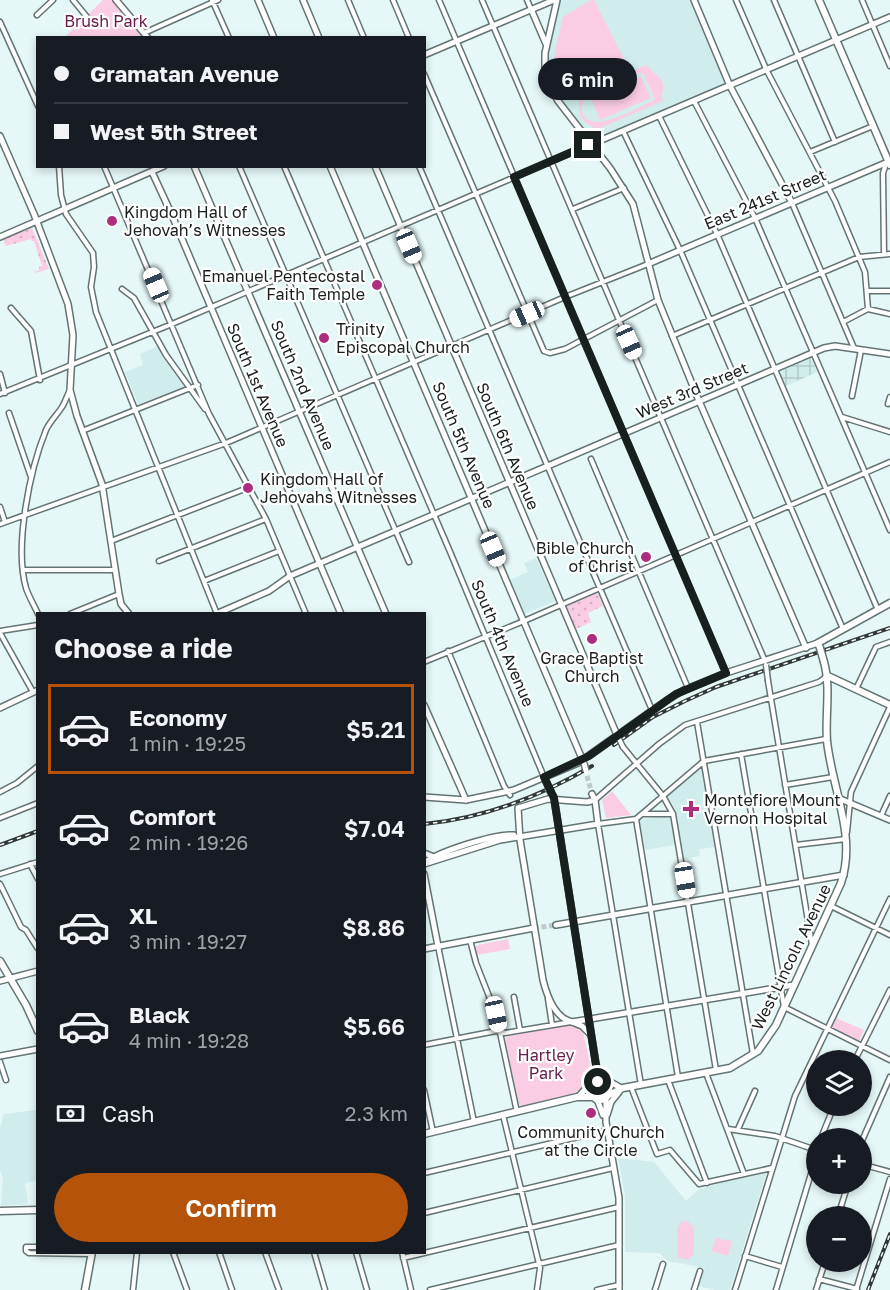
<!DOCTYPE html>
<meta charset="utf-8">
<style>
body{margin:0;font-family:"Golos Text",sans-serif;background:#242831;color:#f1f3f6;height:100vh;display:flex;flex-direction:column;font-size:22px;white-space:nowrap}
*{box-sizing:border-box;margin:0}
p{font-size:20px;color:#9ea1a6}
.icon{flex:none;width:33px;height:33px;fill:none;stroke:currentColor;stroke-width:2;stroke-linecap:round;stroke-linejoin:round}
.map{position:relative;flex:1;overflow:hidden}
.drawer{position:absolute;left:36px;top:612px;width:390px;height:642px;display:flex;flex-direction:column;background:#171b24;border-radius:0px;box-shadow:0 3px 9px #0003}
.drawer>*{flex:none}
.banner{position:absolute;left:36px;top:36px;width:390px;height:132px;border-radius:0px;box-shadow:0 3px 9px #0003;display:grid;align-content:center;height:132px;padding:0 18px;background:#171b24}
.buttons{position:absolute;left:806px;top:1050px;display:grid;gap:12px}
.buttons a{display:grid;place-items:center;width:66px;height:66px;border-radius:50%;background:#171b24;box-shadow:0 3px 9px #0003;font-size:30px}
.end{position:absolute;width:27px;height:27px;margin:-14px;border:8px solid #181f1f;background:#fff;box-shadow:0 0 0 3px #fff}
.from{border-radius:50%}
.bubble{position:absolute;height:42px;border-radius:21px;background:#171b24;box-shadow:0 3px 9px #0003;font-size:20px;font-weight:600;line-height:42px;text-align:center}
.car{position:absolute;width:18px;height:36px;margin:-18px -9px;border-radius:8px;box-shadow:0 0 4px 2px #0007;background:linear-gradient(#fff 24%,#345 0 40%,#fff 0 76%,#345 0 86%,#fff 0)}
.banner b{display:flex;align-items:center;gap:21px;height:57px;font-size:22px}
.banner b+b{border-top:2px solid #363941}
.banner i{width:15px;height:15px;background:#f1f3f6}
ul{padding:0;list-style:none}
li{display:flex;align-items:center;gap:18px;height:90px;margin:0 12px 9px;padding:0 6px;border:3px solid transparent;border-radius:0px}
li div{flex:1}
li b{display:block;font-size:22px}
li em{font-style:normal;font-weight:600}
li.active{border-color:#b45309}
li>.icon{width:54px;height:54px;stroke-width:1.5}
h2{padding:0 18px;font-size:27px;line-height:72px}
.pay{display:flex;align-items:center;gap:15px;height:66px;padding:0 18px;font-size:22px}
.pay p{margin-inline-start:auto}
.action{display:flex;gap:12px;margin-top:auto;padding:12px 18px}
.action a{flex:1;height:69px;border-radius:36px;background:#b45309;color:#fff;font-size:24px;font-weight:600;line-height:69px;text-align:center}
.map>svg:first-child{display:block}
</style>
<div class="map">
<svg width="890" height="1290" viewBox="0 0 890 1290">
<defs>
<pattern id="industrial-grid" width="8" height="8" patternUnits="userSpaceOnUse" patternTransform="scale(1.5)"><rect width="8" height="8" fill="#d0ecec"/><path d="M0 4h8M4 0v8" fill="none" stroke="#b2caca"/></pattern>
<pattern id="grass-dots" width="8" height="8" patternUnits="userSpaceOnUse" patternTransform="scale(1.5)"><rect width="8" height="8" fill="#fbcde5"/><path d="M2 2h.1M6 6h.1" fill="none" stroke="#d6b0c4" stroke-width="1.8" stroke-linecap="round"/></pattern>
</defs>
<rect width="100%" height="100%" fill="#e5f7f7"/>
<path fill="#d0ecec" d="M 563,0 L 691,0 L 727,84 L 593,141 L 553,90 L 547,78 L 547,51 L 559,2 Z
M 159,346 L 185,387 L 138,404 L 125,372 L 143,365 L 140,354 Z
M 536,558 L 555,601 L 525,614 L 509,580 L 528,572 L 524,563 Z
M 698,768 L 702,771 L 715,847 L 699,849 L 700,856 L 684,859 L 681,844 L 645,850 L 639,820 L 675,814 L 673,805 L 666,795 Z
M 37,1110 L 37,1180 L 25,1183 L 28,1204 L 1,1206 L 3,1179 L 0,1170 L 0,1128 L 4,1114 Z
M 618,1158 L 654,1162 L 686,1201 L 699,1189 L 767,1171 L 730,1290 L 715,1290 L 699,1286 L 705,1268 L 668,1261 L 659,1253 L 625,1252 L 625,1195 Z"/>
<path fill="url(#industrial-grid)" d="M 812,358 L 817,372 L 786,386 L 780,371 Z"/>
<path fill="url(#grass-dots)" d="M 32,228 L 49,269 L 36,273 L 33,269 L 36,271 L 39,270 L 39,267 L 42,266 L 34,241 L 32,241 L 31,239 L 6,246 L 3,239 Z
M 597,592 L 603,606 L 588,613 L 591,622 L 576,629 L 566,605 Z"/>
<path fill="#fbcde5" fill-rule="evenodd" d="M 103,0 L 112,0 L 118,9 L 142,37 L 64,38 Z
M 591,0 L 594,0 L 624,59 L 621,65 L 562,90 L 554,71 L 555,51 L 563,17 Z
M 647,65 C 654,76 669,78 661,96 L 663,101 L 595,130 C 591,124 587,125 583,120 C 576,112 581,103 579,94 ZM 639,73 L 643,73 L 655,99 L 653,101 C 638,107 592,135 583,114 C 580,108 583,102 587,97 Z
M 641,76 L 651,98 L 600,120 L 591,98 Z
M 612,791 L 631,815 L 606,818 L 602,800 Z
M 508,939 L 510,949 L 477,955 L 476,947 L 478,945 Z
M 836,1018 L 864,1030 L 859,1041 L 831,1028 Z
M 572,1025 C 584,1028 584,1035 586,1046 C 588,1055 591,1066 590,1074 C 588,1098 542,1102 523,1107 L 519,1104 L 505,1039 L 508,1036 Z
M 682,1221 L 688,1221 L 694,1228 L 694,1254 L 688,1260 L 679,1258 L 677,1255 L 677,1228 Z
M 716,1238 L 732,1241 L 728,1256 L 711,1251 Z"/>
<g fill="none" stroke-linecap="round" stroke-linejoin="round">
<path stroke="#bccccc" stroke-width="5" stroke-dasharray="5 2.5" stroke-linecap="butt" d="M 587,776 L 592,794
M 534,928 L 556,925"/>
<g stroke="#647474" stroke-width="7">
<path id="minor" d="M 73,0 L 87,17
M 212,0 L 229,38
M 348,0 L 364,38
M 393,0 L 409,38
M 439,0 L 726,673
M 482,0 L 765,661
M 527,0 L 531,9
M 736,0 L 767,71 L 835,201 L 865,272 L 868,309
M 774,0 L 835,142
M 862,0 L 890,66
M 37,15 L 53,0
M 0,22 L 38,106
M 144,33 L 218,0
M 424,74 L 544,351 L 550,353 L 565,349 L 658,300
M 694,101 L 755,218 L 890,530
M 659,116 L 717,234 L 878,610
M 623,131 L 680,250 L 843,629
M 810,152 L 873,126
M 59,166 L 61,195 L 66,214 L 93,253 L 94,267 L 91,287 L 96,312 L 217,614
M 104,166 L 209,414 L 266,519 L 306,614
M 239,166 L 409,562
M 284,166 L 451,554 L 544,777
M 419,166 L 652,710
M 792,203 L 854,348
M 573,209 L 624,188
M 884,254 L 883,173 L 886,164
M 122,289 L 134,298 L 166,355 L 205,409
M 867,291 L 890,291
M 11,308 L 31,331 L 40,380
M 843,322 L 868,309 L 890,314
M 672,336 L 859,257 L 890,254
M 0,374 L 5,393
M 0,394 L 172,324 L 592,144
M 852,396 L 861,350
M 888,404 L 890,397
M 9,413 L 31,477
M 842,417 L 890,432
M 82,431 L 198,385
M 591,459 L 688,688
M 0,507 L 5,522
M 0,524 L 226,443 L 565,297 L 648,264
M 111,541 L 250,487
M 159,561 L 266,519
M 23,570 L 115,570
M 204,581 L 279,551
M 38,614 C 34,605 29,597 26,588 C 14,546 30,469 46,430 C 50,421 57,415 62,407 C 65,402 67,396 70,390
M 70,614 L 119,594
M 0,631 L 38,625
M 0,633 L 33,692
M 448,651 L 504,786 L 510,795
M 424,662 L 524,621 L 890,462
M 768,681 L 812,945
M 856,689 L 876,647 L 890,642
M 697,722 L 753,1054
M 623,747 L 663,796 L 673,814 L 716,1070
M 741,754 L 784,1007 L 890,1060
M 785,785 L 833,777
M 0,792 L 17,783 L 38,766
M 595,800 L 659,744 L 685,725 L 819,682 L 827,676
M 643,814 L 673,814
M 881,816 L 890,796
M 0,818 L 38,803
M 636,819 L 598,824 L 641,1085
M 636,819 L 678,1077
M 636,819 L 704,761 L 826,739
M 847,832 L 851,792 L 890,707
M 796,845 L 846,839
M 30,864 L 38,879
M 0,874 L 38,862
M 0,884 L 21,927 L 26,930 L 38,949
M 831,906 L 890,935
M 470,940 L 476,963 L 496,1014 L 517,1112
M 438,946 L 474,1122
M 514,997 L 520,1030
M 548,999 L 552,1025
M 424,1045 L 496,1031 L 505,1033 L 571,1022
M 855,1060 L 890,990
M 0,1062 L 6,1080
M 706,1073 L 744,1174
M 668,1080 L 707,1183
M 631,1087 L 657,1154 L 670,1150 L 699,1184 L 772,1168
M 424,1090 L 433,1132
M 503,1115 L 540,1268 L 537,1290
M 728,1129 L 775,1136 L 816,1150
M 738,1129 L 755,1091
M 821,1138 L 834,1106
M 861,1143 L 890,1077
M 861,1164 L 890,1172
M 424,1173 L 608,1130
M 424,1213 L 613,1168
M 838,1216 L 848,1184
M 38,1247 L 26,1247 L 26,1251 L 29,1253 L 91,1254
M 173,1252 L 187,1290
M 219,1252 L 232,1290
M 265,1252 L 279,1290
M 314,1252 L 325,1290
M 356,1252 L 367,1290
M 402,1252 L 411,1290
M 745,1256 L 782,1267
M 403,1258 L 619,1207
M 819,1279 L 857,1289
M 133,1290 L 137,1252
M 430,1290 L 619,1245
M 597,1290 L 619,1285
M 655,1290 L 663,1264
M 694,1290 L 700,1271
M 735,1290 L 795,1096 L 890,899
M 776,1290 L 816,1157
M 816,1290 L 825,1262
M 856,1290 L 890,1179"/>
</g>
<g stroke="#647474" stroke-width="8">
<path id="tertiary" d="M 116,0 L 148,38
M 258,0 L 274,38
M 303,0 L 319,38
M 557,0 L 545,53 L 545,71 L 548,83 L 558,101 L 610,168 L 633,204 L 658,300 L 699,401 L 806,648
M 694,0 L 730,86 L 792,203
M 531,9 L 546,44
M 424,55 L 554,0
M 592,144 L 890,17
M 194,166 L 386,614
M 330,166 L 583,761
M 375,166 L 617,735
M 152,172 L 171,213 L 341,614
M 0,237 L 164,166
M 648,264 L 888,162
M 216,614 L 269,591 L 290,576 L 824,348 L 835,346 L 890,354
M 424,705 L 466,800
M 0,708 L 38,690
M 838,798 L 890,820
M 595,800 L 587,802 L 548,799 L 518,808 L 520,840 L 543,980 C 547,996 555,1018 572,1022 L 794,985
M 424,853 L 434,857
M 424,863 C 440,851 494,834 514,835
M 424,864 L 500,840 L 598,824 L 595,800 L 592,794
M 424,874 L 438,946
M 556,925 L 844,875
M 424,949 L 534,928
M 0,981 L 38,971
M 0,1056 L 38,1049"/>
</g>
<g stroke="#647474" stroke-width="8">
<path id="secondary" d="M 0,136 L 34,214 L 68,304 L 73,335 L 70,390 L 77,416 L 102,484 L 119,594 L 121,604 L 129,614
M 550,791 L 554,798 L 596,1065 L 594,1085
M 424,797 L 466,800 L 514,790 L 578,763 L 667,700 L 684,690 L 726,673 L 818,643
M 572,1022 L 582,1026 L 591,1035
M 597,1068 L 607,1080 L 621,1088
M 598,1073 L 605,1084
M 579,1096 L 588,1086 L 594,1072
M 606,1098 L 606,1122 L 619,1198 L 619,1290
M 597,1099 L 603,1115
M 607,1115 L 611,1102 L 619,1092"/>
</g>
<g stroke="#647474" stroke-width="9">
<path id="primary" d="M 819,0 L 890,165
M 820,648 L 818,643 L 890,603
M 828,676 L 890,705
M 0,961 L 26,1005 L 38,1031
M591 1091a9 9 0 1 1 18 0a9 9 0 1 1-18 0Z
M 607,1096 L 623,1088 L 730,1068 L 758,1051 L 776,1025 L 841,883 C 857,836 832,789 827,741 C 825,715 831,688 824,662
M 424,1134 L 577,1097 L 594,1097
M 0,1211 L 38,1210
M 85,1290 L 92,1252"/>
</g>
<use href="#minor" stroke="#fff" stroke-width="4"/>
<use href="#tertiary" stroke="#fff" stroke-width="5"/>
<use href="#secondary" stroke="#fff" stroke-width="5"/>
<use href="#primary" stroke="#fff" stroke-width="6"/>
<g stroke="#313939" stroke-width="4">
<path id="rail" d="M 614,745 L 653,717 L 685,701 L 716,687 L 890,628
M 424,824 C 485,818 541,796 592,766
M 0,845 L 38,831
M 868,1290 L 890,1234"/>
</g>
<use href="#rail" stroke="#fff" stroke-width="1.5" stroke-dasharray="4.5" stroke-linecap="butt"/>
<g stroke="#647474" stroke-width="7" stroke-linecap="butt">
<path id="minor-bridge" d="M 766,665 L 768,681
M 619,739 L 623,747"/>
</g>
<g stroke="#647474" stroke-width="8" stroke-linecap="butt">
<path id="tertiary-bridge" d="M 584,763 L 586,771"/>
</g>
<g stroke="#647474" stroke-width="8" stroke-linecap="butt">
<path id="secondary-bridge" d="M 546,781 L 550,791"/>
</g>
<g stroke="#647474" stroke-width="9" stroke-linecap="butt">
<path id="primary-bridge" d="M 820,648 L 824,662"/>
</g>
<use href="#minor-bridge" stroke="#fff" stroke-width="4"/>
<use href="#tertiary-bridge" stroke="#fff" stroke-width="5"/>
<use href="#secondary-bridge" stroke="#fff" stroke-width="5"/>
<use href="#primary-bridge" stroke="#fff" stroke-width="6"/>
</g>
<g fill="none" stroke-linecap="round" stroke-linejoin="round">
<path stroke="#181f1f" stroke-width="8" d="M 588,145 L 514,177 L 726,673 L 676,694 L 589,756 L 544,777 L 554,798 L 596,1065 L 602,1080 L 605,1084 L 598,1082"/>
</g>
<g fill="#ab2e7f" stroke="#fff" stroke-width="2">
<circle cx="112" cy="221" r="6"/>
<circle cx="377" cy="285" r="6"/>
<circle cx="324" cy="338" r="6"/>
<circle cx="248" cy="488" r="6"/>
<circle cx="646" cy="557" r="6"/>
<circle cx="592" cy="639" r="6"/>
<path d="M688 800h6v6h6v6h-6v6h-6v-6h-6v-6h6z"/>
<circle cx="591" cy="1113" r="6"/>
</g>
<g text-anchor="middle" stroke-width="4.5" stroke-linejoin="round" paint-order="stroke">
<g font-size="16" fill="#661b4b" stroke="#fff">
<text x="106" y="27">Brush Park</text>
<text x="546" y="1061">Hartley<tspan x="546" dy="18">Park</tspan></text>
</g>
<g font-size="16" fill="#181f1f" stroke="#fff">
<text transform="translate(765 199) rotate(-23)" y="6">East 241st Street</text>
<text transform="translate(258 385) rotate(67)" y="6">South 1st Avenue</text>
<text transform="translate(303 385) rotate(67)" y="6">South 2nd Avenue</text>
<text transform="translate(692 390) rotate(-23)" y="6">West 3rd Street</text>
<text transform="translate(464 445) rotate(67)" y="6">South 5th Avenue</text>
<text transform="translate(508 446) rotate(67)" y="6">South 6th Avenue</text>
<text transform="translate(503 643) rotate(67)" y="6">South 4th Avenue</text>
<text transform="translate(791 957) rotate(-64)" y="6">West Lincoln Avenue</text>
</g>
<g font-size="16" fill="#181f1f" stroke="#fff" text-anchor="start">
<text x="124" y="218">Kingdom Hall of<tspan x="124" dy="18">Jehovah’s Witnesses</tspan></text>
<text x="365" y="282" text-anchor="end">Emanuel Pentecostal<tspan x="365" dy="18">Faith Temple</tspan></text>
<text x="336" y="335">Trinity<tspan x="336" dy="18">Episcopal Church</tspan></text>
<text x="260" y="485">Kingdom Hall of<tspan x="260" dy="18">Jehovahs Witnesses</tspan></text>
<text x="634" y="554" text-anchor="end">Bible Church<tspan x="634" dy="18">of Christ</tspan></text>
<text x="592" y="664" text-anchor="middle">Grace Baptist<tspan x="592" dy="18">Church</tspan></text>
<text x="704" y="806">Montefiore Mount<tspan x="704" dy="18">Vernon Hospital</tspan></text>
<text x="591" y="1138" text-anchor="middle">Community Church<tspan x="591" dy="18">at the Circle</tspan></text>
</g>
</g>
</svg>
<div class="buttons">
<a><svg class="icon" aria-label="layers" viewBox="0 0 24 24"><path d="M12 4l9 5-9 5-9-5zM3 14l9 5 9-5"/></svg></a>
<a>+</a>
<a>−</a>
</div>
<i class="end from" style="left:598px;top:1082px"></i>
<i class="end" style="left:588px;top:145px"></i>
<div class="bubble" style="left:538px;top:58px;width:99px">6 min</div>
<i class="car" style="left:409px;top:246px;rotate:157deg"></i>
<i class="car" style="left:156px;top:285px;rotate:337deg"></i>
<i class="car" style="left:527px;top:314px;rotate:246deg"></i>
<i class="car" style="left:629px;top:342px;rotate:156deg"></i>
<i class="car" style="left:493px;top:549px;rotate:157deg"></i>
<i class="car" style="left:685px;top:880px;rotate:171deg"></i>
<i class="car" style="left:496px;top:1014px;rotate:168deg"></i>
<div class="banner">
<b><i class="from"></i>Gramatan Avenue</b>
<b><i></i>West 5th Street</b>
</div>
<section class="drawer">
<h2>Choose a ride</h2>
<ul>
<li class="active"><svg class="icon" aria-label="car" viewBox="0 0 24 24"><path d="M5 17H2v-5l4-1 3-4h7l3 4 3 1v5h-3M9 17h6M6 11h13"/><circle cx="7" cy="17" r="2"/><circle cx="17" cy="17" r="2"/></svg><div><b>Economy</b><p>1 min · 19:25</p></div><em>$5.21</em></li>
<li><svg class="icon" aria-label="car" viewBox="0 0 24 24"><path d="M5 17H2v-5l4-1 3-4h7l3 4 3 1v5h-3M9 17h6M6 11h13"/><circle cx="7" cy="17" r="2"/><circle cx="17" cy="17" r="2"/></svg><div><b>Comfort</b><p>2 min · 19:26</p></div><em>$7.04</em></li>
<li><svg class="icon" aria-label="car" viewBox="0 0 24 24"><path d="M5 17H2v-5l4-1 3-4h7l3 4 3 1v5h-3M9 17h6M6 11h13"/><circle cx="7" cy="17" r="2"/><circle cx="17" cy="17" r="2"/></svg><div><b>XL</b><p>3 min · 19:27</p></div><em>$8.86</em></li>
<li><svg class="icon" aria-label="car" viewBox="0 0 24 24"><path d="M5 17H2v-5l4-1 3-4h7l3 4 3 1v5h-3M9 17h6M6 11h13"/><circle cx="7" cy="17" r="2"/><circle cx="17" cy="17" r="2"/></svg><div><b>Black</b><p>4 min · 19:28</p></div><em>$5.66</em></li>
</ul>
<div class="pay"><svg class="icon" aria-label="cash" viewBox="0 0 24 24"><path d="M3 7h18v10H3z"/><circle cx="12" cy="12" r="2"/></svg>Cash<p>2.3 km</p></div>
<div class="action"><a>Confirm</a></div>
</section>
</div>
